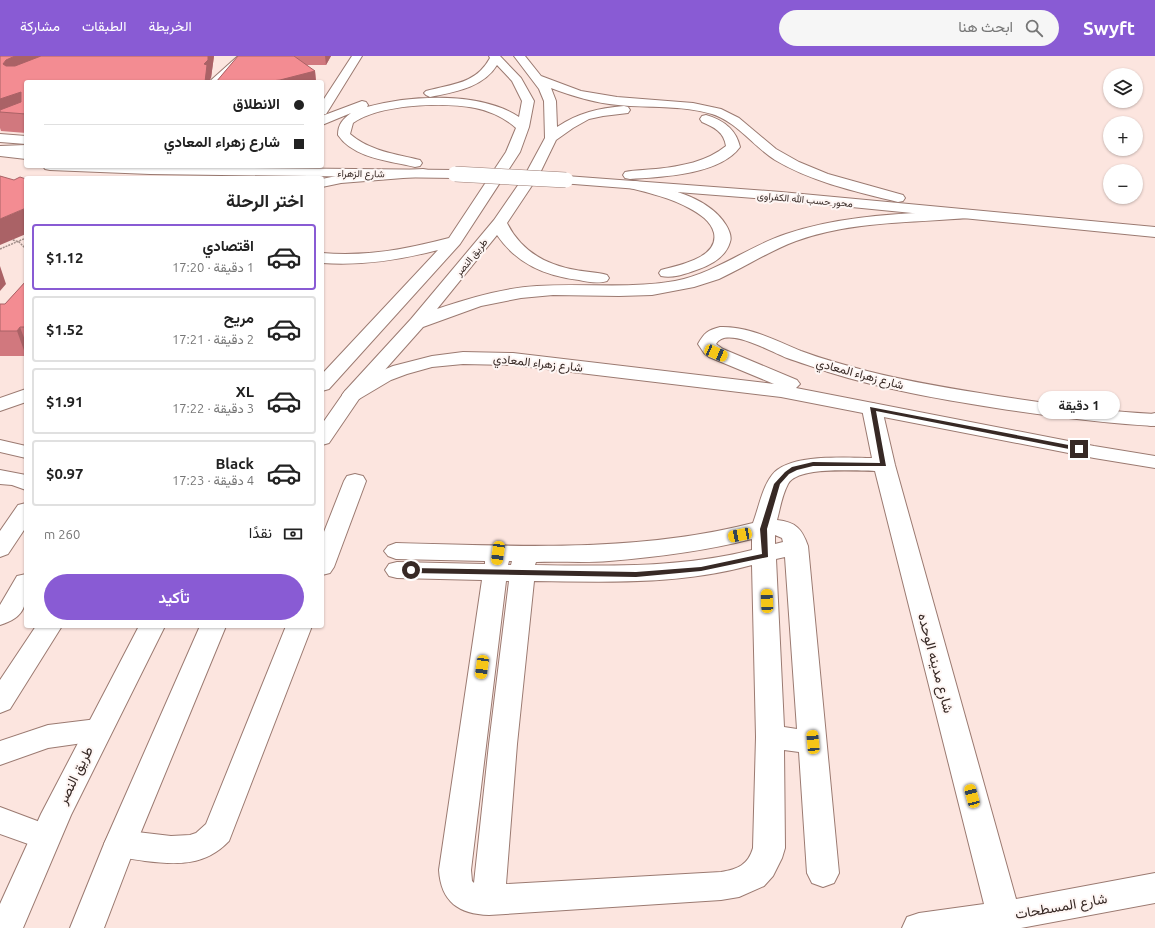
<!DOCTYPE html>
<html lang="ar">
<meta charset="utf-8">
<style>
body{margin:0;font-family:Ubuntu,Vazirmatn,sans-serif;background:#f6f6f6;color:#222;direction:rtl;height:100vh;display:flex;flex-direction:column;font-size:15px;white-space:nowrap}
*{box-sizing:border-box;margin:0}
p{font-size:13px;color:#767676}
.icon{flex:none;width:22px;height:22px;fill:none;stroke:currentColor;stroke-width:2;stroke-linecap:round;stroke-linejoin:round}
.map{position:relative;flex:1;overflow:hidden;direction:ltr}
.side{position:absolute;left:24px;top:120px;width:300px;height:452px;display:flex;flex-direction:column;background:#fff;border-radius:4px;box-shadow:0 1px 3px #0004;direction:rtl}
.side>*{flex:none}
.top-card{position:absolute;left:24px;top:24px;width:300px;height:88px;border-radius:4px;box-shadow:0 1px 3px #0004;direction:rtl;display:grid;align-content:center;height:88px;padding:0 20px;background:#fff}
.fabs{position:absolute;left:1103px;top:12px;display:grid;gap:8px}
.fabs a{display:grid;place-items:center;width:40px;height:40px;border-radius:50%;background:#fff;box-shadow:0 1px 3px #0004;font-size:20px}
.end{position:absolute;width:18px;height:18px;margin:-9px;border:5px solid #372925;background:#fff;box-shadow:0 0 0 2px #fff}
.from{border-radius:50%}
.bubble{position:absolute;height:28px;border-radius:14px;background:#fff;box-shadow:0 1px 3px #0004;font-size:13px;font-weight:600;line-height:28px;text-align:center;direction:rtl}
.car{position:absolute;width:12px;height:24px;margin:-12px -6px;border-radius:5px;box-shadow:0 0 3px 1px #0007;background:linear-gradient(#f5c518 24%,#345 0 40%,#f5c518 0 76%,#345 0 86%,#f5c518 0)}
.top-card b{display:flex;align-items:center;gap:14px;height:38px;font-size:15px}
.top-card b+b{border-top:1px solid #e0e0e0}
.top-card i{width:10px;height:10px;background:#222}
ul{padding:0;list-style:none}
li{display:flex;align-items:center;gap:12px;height:66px;margin:0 8px 6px;padding:0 12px;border:2px solid #e0e0e0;border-radius:4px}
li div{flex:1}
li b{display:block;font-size:15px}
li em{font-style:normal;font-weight:600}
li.on{border-color:#895bd4}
li>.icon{width:36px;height:36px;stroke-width:1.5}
h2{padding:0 20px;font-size:18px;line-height:48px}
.pay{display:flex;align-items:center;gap:10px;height:44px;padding:0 20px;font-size:15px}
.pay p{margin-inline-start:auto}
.button{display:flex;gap:8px;margin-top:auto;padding:8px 20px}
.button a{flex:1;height:46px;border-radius:24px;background:#895bd4;color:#fff;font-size:16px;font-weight:600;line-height:46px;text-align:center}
header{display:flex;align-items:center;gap:24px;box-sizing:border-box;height:56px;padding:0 20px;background:#895bd4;color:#fff}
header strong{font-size:19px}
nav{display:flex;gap:22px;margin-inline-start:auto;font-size:14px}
.search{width:280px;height:36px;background:#f6f6f6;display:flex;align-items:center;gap:10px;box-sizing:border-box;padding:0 14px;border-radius:22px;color:#767676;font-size:15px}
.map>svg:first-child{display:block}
</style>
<header>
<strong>Swyft</strong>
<div class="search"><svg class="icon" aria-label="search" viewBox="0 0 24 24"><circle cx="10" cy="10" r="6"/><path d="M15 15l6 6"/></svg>ابحث هنا</div>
<nav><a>الخريطة</a><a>الطبقات</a><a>مشاركة</a></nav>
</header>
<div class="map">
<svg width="1155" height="872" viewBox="0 0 1155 872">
<rect width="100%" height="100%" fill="#fce5df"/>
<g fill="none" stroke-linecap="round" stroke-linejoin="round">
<g stroke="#9b7a71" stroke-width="2">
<path id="street" d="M 238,0 L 249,0 L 226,24 L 223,26 L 209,26 Z
M 352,0 L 362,0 L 328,55 L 326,58 L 322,59 L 322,46 Z
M 0,78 L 26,80 L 26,88 L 0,86 Z
M 26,333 L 26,346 L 0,355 L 0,342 Z
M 872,347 L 879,349 L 882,353 L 895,409 L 1016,843 L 1155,817 L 1155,847 L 1021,872 L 902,872 L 907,861 L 919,857 L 984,848 L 875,415 C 856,415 798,410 788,428 C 782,439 780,453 777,464 C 796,466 802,473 808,490 L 839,817 L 834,827 L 823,831 L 812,827 L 807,817 L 799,696 L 784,694 L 785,792 L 782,802 L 773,820 L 764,830 L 739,841 L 721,844 L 489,859 C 459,858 441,846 439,814 L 482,524 L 397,522 L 389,520 L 385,514 L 389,508 L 397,506 L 485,508 L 485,505 L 396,503 L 388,500 L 384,495 L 388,490 L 396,487 C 516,490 636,497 753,467 C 759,451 762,432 772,419 C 789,397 847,402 872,402 L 862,353 L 865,349 ZM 775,479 L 782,482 L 783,486 L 775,488 ZM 752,483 L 752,494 C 681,512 608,510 535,509 L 536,506 C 560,505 585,507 609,505 C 657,501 705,495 752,483 ZM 785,501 L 797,673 L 784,671 L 776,503 ZM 509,505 L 512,505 L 511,509 L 508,509 ZM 752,509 L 756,681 L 753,792 C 748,809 738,813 721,816 L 506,828 L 517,688 L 534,525 C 607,526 680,529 752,509 ZM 506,525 L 509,525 L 489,688 L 474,827 L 472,825 L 471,814 Z
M 0,384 L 26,390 L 26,402 L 0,396 Z
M 0,414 L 26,419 L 26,434 L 12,429 L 0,428 Z
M 355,418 L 363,420 L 366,425 L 334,511 L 330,517 L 322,519 L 322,481 L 344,425 L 347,420 Z
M 26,447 L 26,471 L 8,498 L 0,501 L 0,475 L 18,449 Z
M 26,518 C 26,544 30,560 0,569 L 0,549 L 17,520 Z
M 36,570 L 62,570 L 10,653 L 0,657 L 0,624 Z
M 286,570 L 312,570 L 229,785 C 205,810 178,809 145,805 C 133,803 121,802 109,798 L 104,788 L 109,778 L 120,774 L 171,780 L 190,779 L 196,777 L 206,768 Z
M 97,663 L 107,666 L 111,674 L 107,682 L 97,685 L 48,692 L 0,709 L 0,685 L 48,669 Z
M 0,751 L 56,772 L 60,781 L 56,790 L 45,794 L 0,778 Z"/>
</g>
<g stroke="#9b7a71" stroke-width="2">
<path id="secondary" d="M 0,92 L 26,95 L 26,103 L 0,100 Z
M 43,110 L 455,114 L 460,115 L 462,118 L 460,121 L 455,122 L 150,118 L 50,114 L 45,113 Z
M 720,271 C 749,270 774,284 801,295 C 822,303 845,309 867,315 C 910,326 954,333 998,340 C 1050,348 1102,355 1155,358 L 1155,370 C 1102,367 1049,360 996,352 C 939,343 882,333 828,316 C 814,311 801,307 787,302 C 773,297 726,269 716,288 L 723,293 L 797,324 L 800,328 L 796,332 L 1094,390 L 1155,400 L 1155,412 L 1094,402 L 781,341 L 513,309 L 463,308 L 432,311 L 407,318 L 391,324 L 359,343 L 352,345 L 345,343 L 342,339 L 345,335 L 369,320 L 393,310 L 432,300 L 463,296 L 513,297 L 774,328 L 709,301 L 704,297 L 698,288 C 704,277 708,274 720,271 Z"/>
</g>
<g stroke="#9b7a71" stroke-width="2">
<path id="primary" d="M 566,120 L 781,136 L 1155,171 L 1155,181 L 781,144 L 561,127 L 559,124 L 561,121 Z
M 1155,357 L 1155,369 L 1151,370 L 1144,368 L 1141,364 L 1144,360 Z"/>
</g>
<g stroke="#9b7a71" stroke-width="2">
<path id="highway" d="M 489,0 L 500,0 L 521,22 L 534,45 L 529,71 L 520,96 L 460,188 L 329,333 L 322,335 L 322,318 L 438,194 C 399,204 362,210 322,207 L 322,197 C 366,201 407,193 449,182 L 506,96 L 516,72 C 505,62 490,55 475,52 C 443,46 380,48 353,67 L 350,78 C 370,95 395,98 420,104 L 422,107 L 420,110 L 415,111 C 390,105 353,102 338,79 C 338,68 343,63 351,57 L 322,69 L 322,60 L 362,45 L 366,46 L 368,49 L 367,51 C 410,39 480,35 519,61 L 522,45 L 512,25 L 497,9 C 483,32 454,36 430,41 L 426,39 L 424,37 L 426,35 C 452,28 476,28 490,2 Z
M 514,0 L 525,0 L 541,20 L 581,35 L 617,41 L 693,47 L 721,53 L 739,62 L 776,93 L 799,106 L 828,118 L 903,139 L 905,142 L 903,145 L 898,146 C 857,136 812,126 775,104 C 753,90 737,66 712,58 C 682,49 649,52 618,49 C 595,47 572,40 551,32 L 556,45 L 557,71 C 578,57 599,52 624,50 L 628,51 L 630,54 L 628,57 L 603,60 L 589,63 L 573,72 L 556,84 L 539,119 L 507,167 C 521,195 546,209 576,214 C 586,216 597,216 607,219 L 609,222 L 607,225 C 598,228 588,226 579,224 C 545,220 517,208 497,179 L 437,253 C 469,242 503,232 537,230 C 583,227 629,233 675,225 C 716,217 747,191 786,178 C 844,158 907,158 968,154 L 973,155 L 975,158 L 973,161 L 968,162 C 911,167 850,165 796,185 C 769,195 745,211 719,223 L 694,231 L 652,239 L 619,240 L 553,239 L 521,242 L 481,250 L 423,271 L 359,343 L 329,387 L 322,389 L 322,368 L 345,335 L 411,263 L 494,164 L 525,119 L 545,82 L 544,45 L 539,33 Z
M 706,59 C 723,64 736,73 740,91 C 720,119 661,121 630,123 L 625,122 L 623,119 L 625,116 C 635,114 646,114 656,113 C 682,110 706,106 726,90 C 724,76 714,71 702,66 L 700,63 L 702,60 Z
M 26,89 L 26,97 L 0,98 L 0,90 Z
M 423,113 L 428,114 L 430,117 L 428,120 L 341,127 L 322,131 L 322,123 L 341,119 Z
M 635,125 C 666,132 708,140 726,169 C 729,174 732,181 730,186 C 726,200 713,208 699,213 C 688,217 673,223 661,220 L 659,217 L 661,214 C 679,209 719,202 714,177 C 711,165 700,158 689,152 C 670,142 650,137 630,132 L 628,129 L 630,126 Z
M 139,570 L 165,570 L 71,759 L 23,872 L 0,872 L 0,848 L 41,758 Z
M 200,570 L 226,570 L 136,788 L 104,872 L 70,872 L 104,788 Z"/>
</g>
<path stroke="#9f8d88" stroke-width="1.5" stroke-dasharray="2 1" stroke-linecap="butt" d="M 10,183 L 19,186 L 26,193
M 0,193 L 26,182"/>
<use href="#street" fill="#fff" fill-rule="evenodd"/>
<use href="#secondary" fill="#fff" fill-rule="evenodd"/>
<use href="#primary" fill="#fff" fill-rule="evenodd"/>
<use href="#highway" fill="#fff" fill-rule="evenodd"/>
<g stroke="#9b7a71" stroke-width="16" stroke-linecap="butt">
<path id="primary-bridge" d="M 455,118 L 566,124"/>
</g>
<use href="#primary-bridge" stroke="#fff" stroke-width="15"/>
</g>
<path fill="#d1787e" d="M 0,0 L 214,0 L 211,22 L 210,23 L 26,26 L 26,77 L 1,75 L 0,72 Z
M 238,0 L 331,0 L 326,9 L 306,9 L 315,15 L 316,26 L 216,26 Z
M 26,225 L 26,300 L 0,300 L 0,248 L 5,248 Z"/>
<path fill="#aa6266" d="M 15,0 L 64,0 L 11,22 L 3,8 L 6,4 Z
M 208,0 L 214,0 L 211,22 L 210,23 L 211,26 L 205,26 L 204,8 Z
M 325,0 L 331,0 L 326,9 Z
M 315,15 L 316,26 L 262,26 Z
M 21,36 L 26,52 L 0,56 L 0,43 Z
M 26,152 L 26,178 L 0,189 L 0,163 Z
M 0,210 L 6,228 L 0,235 Z
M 20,271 L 26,287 L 26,300 L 17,275 Z"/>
<path fill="#f38c92" stroke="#aa6266" d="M 0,0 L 15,0 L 6,4 L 3,8 L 6,10 L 15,10 L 41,0 L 208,0 L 208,4 L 204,8 L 207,9 L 205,26 L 26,26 L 26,58 L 0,56 L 0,54 L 21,46 L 21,36 L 0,43 Z
M 238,0 L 294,0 L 315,15 L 280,24 L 262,26 L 216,26 Z
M 0,120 L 14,124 L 20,121 L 26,123 L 26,152 L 0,163 Z
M 26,225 L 26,271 L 20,271 L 17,275 L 0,275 L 0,248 L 5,248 Z"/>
<path fill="#372925" d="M 870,351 L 1079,391 L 1082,393 L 1079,395 L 876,355 L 886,410 L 813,410 L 797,414 L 789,418 L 780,428 L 767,473 L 768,501 L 701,515 L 636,521 L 411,517 L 408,514 L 411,512 L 636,516 L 701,511 L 762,498 L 760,473 L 774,428 L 785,416 L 792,411 L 813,406 L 880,407 Z"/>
<g text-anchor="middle" stroke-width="4" stroke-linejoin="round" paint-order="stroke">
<g font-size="10" fill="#372925" stroke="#fef6f4">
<text transform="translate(361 117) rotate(1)" y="4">شارع الزهراء</text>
<text transform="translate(805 143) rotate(5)" y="4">محور حسب الله الكفراوى</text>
<text transform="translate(471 201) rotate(-51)" y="4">طريق النصر</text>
</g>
<g font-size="12" fill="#372925" stroke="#fef6f4">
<text transform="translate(538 307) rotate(6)" y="4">شارع زهراء المعادي</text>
<text transform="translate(860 318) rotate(15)" y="4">شارع زهراء المعادي</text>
</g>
<g font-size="14" fill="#372925" stroke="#fef6f4">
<text transform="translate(936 607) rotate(75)" y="5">شارع مدينه الوحده</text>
<text transform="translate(75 719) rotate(-64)" y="5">طريق النصر</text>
<text transform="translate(1061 850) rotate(-10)" y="5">شارع المسطحات</text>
</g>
</g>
</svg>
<div class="fabs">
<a><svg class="icon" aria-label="layers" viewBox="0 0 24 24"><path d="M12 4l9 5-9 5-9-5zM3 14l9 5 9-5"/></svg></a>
<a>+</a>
<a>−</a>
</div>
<i class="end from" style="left:411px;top:514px"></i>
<i class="end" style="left:1079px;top:393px"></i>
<div class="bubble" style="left:1038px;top:335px;width:82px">1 دقيقة</div>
<i class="car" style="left:716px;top:297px;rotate:113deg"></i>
<i class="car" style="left:740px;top:479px;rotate:259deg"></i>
<i class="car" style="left:498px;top:497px;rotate:188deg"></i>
<i class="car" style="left:767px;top:545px;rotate:358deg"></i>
<i class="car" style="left:482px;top:611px;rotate:188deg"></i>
<i class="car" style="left:813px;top:686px;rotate:355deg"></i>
<i class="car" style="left:972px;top:740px;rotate:345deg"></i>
<div class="top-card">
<b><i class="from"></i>الانطلاق</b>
<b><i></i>شارع زهراء المعادي</b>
</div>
<section class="side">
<h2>اختر الرحلة</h2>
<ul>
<li class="on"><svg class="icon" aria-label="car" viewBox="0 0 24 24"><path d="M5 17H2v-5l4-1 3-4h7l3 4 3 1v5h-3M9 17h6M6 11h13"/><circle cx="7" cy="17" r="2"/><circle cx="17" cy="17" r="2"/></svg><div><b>اقتصادي</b><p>1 دقيقة · 17:20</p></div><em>$1.12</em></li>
<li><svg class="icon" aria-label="car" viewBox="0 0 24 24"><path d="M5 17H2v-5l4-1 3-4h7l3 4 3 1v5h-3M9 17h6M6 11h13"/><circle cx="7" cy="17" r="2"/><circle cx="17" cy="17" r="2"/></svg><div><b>مريح</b><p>2 دقيقة · 17:21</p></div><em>$1.52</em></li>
<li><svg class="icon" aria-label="car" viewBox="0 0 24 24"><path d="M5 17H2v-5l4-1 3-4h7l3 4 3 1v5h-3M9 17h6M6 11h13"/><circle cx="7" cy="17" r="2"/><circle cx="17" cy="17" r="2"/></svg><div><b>XL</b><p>3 دقيقة · 17:22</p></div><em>$1.91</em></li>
<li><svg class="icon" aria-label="car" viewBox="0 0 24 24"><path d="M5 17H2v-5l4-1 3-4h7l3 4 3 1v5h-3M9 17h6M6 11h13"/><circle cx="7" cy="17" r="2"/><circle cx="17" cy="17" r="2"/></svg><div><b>Black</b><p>4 دقيقة · 17:23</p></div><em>$0.97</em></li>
</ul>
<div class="pay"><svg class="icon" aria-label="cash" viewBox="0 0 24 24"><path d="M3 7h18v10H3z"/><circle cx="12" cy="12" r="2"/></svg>نقدًا<p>260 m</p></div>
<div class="button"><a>تأكيد</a></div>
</section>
</div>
